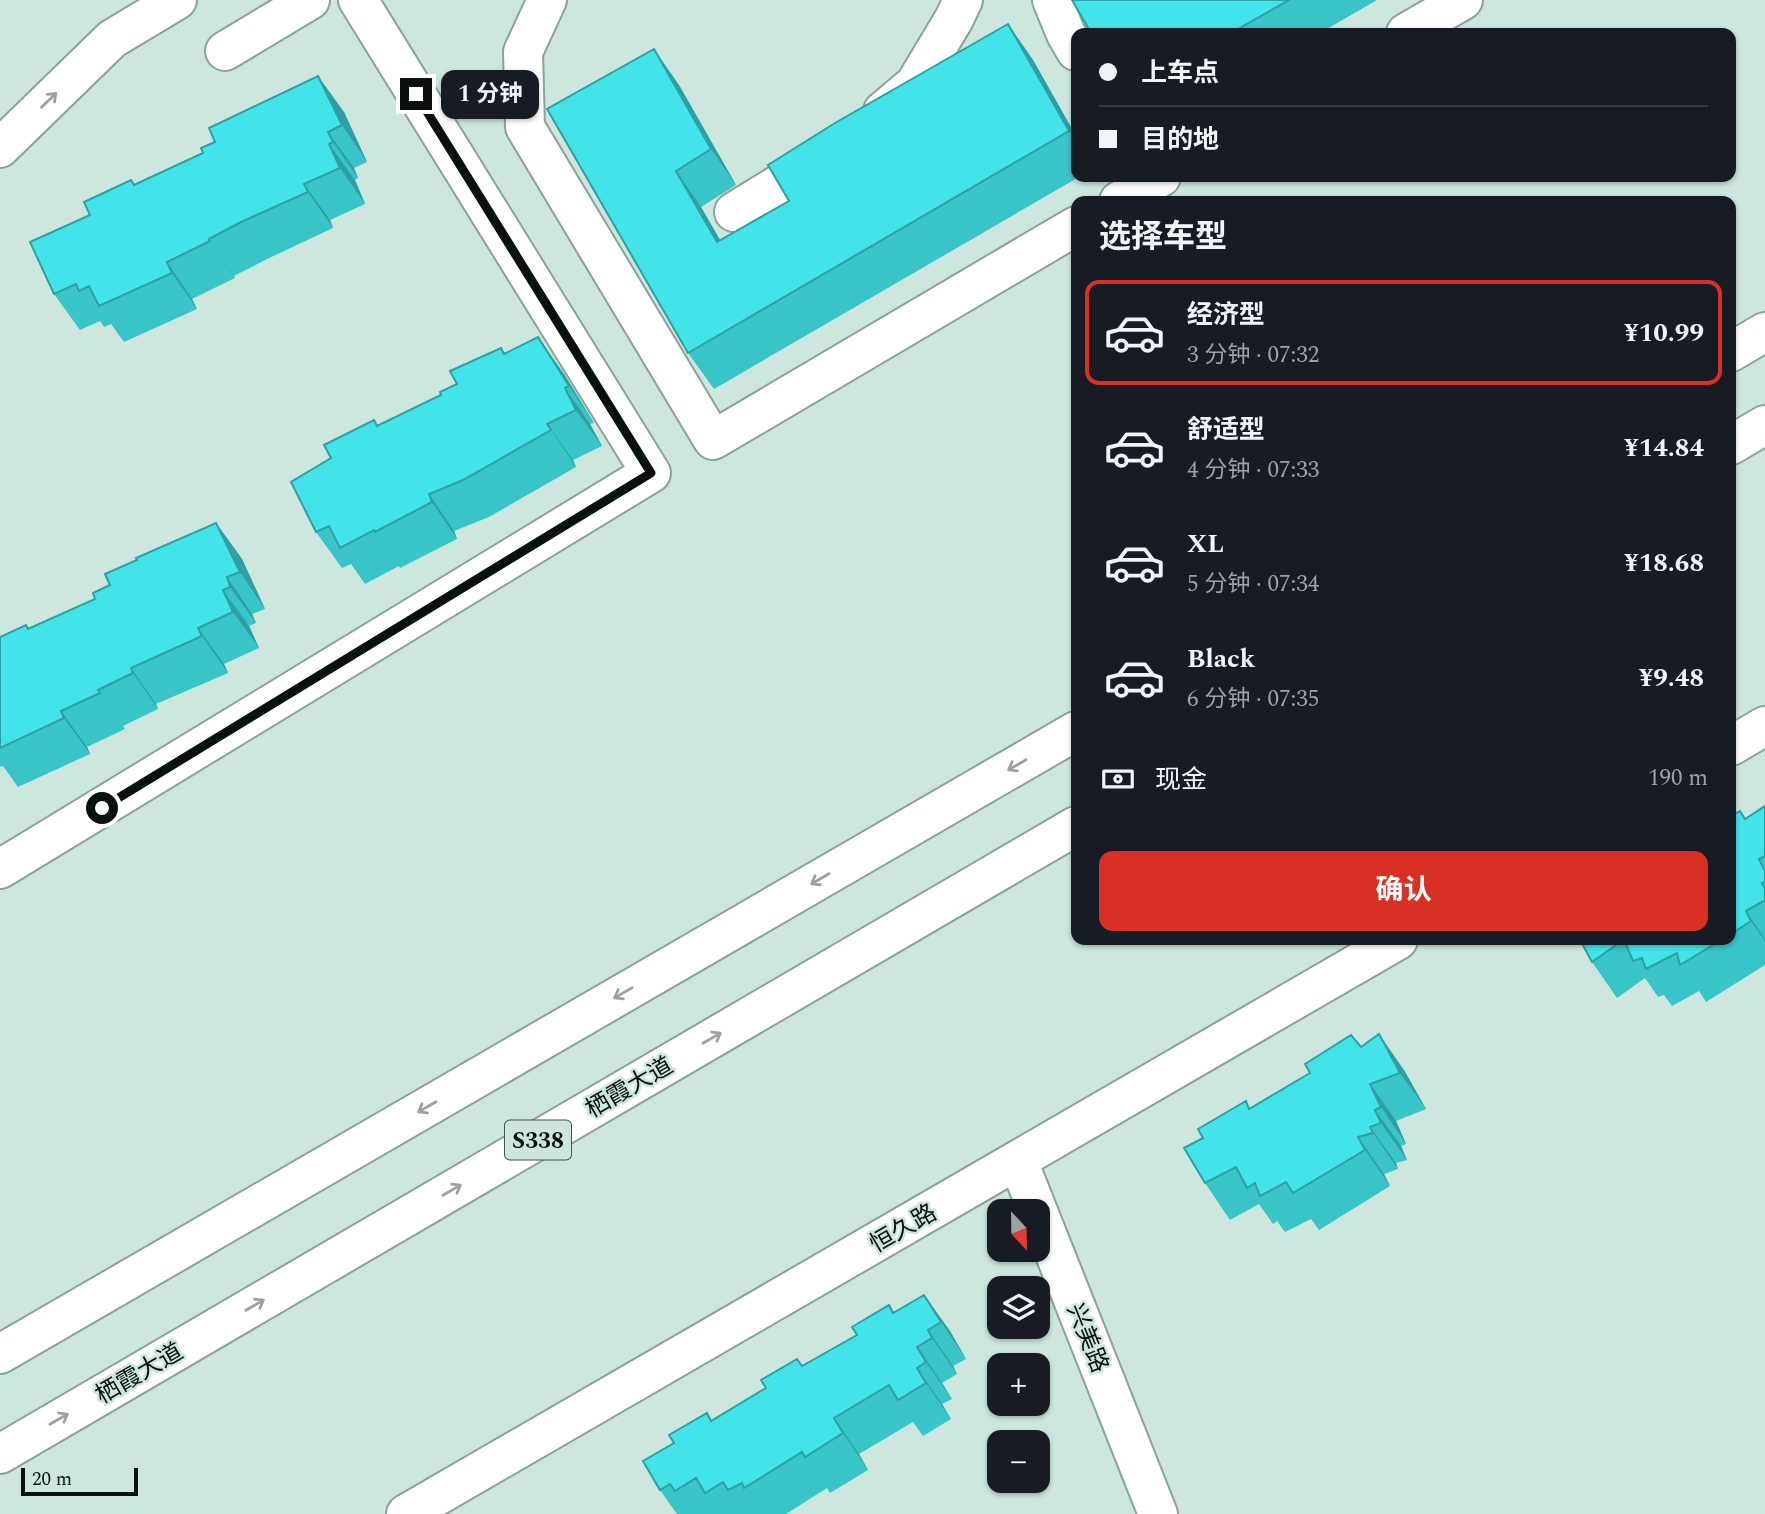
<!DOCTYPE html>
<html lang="zh">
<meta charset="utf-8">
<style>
body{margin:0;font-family:Spectral,"Noto Sans SC",serif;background:#20242c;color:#f1f3f6;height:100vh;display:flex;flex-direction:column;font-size:26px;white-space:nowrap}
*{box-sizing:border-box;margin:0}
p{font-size:23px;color:#9ea1a6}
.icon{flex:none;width:38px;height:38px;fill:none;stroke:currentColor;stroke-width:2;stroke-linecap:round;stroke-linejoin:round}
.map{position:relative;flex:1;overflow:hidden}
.sheet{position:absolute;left:1071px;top:196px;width:665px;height:749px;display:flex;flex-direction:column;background:#171b24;border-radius:14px;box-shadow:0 2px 5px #0004}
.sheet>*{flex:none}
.top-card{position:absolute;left:1071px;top:28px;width:665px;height:154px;border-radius:14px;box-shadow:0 2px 5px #0004;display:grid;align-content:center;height:154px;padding:0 28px;background:#171b24}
.needle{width:46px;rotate:158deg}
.controls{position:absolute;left:987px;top:1199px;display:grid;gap:14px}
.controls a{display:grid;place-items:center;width:63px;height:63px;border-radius:14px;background:#171b24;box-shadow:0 2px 5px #0004;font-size:35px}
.scale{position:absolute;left:21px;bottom:18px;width:117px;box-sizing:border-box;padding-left:7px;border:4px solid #08110e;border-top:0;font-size:19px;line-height:24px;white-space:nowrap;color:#08110e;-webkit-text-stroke:5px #cde7de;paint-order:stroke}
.end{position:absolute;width:32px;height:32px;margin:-16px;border:9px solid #08110e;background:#fff;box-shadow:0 0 0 4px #fff}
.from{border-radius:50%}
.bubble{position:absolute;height:49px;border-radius:14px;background:#171b24;box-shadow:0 2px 5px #0004;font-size:23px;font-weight:700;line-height:49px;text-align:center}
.top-card b{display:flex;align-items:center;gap:24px;height:66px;font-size:26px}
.top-card b+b{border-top:2px solid #363941}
.top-card i{width:18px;height:18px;background:#f1f3f6}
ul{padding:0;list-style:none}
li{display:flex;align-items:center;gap:21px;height:105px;margin:0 14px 10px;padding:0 14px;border:4px solid transparent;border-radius:14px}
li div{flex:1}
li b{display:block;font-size:26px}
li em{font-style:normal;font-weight:700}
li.selected{border-color:#d93025}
li>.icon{width:63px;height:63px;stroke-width:1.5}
h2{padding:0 28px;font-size:32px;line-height:84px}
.pay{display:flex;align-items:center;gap:18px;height:77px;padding:0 28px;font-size:26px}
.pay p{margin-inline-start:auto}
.button{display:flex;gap:14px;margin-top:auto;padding:14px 28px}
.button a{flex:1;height:80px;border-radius:14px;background:#d93025;color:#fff;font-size:28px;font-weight:700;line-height:80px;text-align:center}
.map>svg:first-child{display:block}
</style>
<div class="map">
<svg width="1765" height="1514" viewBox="0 0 1765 1514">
<rect width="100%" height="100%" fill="#cde7de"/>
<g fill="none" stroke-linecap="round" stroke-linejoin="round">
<g stroke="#8aa29a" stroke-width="42">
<path id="minor" d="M 547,0 L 523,52 L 525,127 L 713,440 L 1076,226
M 1052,0 L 1066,34 L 1076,51
M 1406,33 L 1463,0
M 225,51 L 310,0
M 883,111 L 915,84 L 954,19 L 963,0
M 0,148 L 112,39 L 177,0
M 1119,201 L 1161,177
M 734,212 L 825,156
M 1731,746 L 1765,726
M 0,869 L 651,473 L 358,0
M 1018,1161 L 1158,1514
M 406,1514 L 1398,940"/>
</g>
<g stroke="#8aa29a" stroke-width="42">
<path id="major" d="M 1731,352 L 1765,332
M 1731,445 L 1765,425
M 0,1354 L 1076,731
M 0,1454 L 1076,826"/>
</g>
<use href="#minor" stroke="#fff" stroke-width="38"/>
<use href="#major" stroke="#fff" stroke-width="38"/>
</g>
<path fill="#39c4c8" d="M 1072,0 L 1377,0 L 1320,33 L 1091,33 Z
M 1008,24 L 1033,60 L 1076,136 L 1076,177 L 1079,177 L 714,389 L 688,353 L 547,109 L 679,85 L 736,185 L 701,207 L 720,240 L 789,201 Z
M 344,112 L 367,162 L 354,168 L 358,178 L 355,180 L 365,204 L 330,220 L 333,228 L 267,259 L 234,276 L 235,278 L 192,299 L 197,309 L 124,342 L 111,324 L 104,327 L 100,321 L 80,330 L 54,294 L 90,215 L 131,180 L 135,185 L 203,153 Z
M 505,353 L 564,374 L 594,423 L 590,424 L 602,446 L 573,460 L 576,467 L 489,517 L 454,531 L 457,539 L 400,568 L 399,566 L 365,584 L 351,564 L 342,568 L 316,532 L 331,458 L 378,426 L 441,395 Z
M 216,523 L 242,559 L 265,609 L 252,614 L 256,623 L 249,626 L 259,648 L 224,664 L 228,673 L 156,704 L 158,709 L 123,726 L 125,729 L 87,747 L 90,754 L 18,787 L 3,766 L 0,767 L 0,637 L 26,625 L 29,628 L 95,599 L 137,560 Z
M 1765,806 L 1765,965 L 1706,1002 L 1699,991 L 1672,1006 L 1664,995 L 1658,997 L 1645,978 L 1617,998 L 1592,962 L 1580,940 L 1731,940 L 1731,816 L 1745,819 Z
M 1404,1070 L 1426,1109 L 1396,1121 L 1406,1144 L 1401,1146 L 1407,1160 L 1396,1163 L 1398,1169 L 1384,1174 L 1390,1186 L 1319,1230 L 1311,1219 L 1285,1232 L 1277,1221 L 1273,1224 L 1259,1204 L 1230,1220 L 1205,1183 L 1203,1138 L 1251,1108 Z
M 924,1295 L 950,1331 L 966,1359 L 953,1366 L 957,1374 L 942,1383 L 952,1399 L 942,1404 L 951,1419 L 923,1436 L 913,1422 L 859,1454 L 868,1470 L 830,1493 L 827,1488 L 786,1514 L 677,1514 L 660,1490 L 674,1443 L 857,1335 L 889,1305 L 894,1312 Z"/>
<path fill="#2ea0a3" d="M 1008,24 L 1033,60 L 1076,136 L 1076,142 L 1069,131 Z
M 654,49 L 679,85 L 736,185 L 711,149 Z
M 318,76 L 344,112 L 367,162 L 342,125 Z
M 328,132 L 354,168 L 358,178 L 333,142 Z
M 329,144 L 355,180 L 365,204 L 340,168 Z
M 676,171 L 701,207 L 742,278 L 717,242 Z
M 304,184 L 330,220 L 333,228 L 308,192 Z
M 209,239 L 234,276 L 235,278 Z
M 167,262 L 192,299 L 197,309 L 172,273 Z
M 538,337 L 564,374 L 594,423 L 569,386 Z
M 565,388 L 590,424 L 602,446 L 576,410 Z
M 547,424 L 573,460 L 576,467 L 551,430 Z
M 429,494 L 454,531 L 457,539 L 432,502 Z
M 216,523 L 242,559 L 265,609 L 240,572 Z
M 227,577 L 252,614 L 256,623 L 230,587 Z
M 223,590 L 249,626 L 259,648 L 233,612 Z
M 198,628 L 224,664 L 228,673 L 202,636 Z
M 131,668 L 156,704 L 158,709 L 133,673 Z
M 61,711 L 87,747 L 90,754 L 64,718 Z
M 1746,911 L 1765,939 L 1765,941 L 1751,921 Z
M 1379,1034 L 1404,1070 L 1426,1109 L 1400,1073 Z
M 1370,1084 L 1396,1121 L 1406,1144 L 1381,1107 Z
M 1375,1110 L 1401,1146 L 1407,1160 L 1381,1123 Z
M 1370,1127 L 1396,1163 L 1398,1169 L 1373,1133 Z
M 1358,1137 L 1384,1174 L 1390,1186 L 1365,1150 Z
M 924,1295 L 950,1331 L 966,1359 L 941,1322 Z
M 889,1305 L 942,1383 L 952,1399 L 926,1362 Z
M 928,1330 L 953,1366 L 957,1374 L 932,1338 Z
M 917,1368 L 942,1404 L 951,1419 L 926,1383 Z
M 834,1418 L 859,1454 L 868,1470 L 843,1433 Z"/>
<path fill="#42e4e9" stroke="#2ea0a3" stroke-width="2" d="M 1072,0 L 1289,0 L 1231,33 L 1091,33 Z
M 1008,24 L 1069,131 L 688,353 L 547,109 L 654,49 L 711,149 L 676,171 L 717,242 L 789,201 L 768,165 L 835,123 Z
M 318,76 L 342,125 L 328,132 L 333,142 L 329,144 L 340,168 L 304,184 L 308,192 L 241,222 L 209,239 L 210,241 L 167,262 L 172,273 L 99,306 L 89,286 L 79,291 L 76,284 L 54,294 L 30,242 L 90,215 L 84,202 L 131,180 L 134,185 L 203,153 L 201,148 L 215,142 L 209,128 Z
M 538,337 L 569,386 L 565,388 L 576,410 L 547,424 L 551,430 L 463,480 L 429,494 L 432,502 L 375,532 L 374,530 L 340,548 L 329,526 L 316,532 L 291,482 L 331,458 L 324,445 L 374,420 L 377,426 L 441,395 L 440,392 L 457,384 L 450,371 L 501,348 L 504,354 Z
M 216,523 L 240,572 L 227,577 L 230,587 L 223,590 L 233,612 L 198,628 L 202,636 L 131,668 L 133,673 L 98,690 L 100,693 L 61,711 L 64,718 L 0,748 L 0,637 L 26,625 L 28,629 L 95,599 L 93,593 L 110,585 L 105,574 L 137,560 L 136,558 Z
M 1765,806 L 1765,856 L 1759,859 L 1765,871 L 1765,882 L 1762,883 L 1765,889 L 1765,900 L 1746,911 L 1751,921 L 1731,934 L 1731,816 L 1740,811 L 1745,819 Z
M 1580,940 L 1623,940 L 1592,962 Z
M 1624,940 L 1721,940 L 1680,965 L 1677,953 L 1646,969 L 1642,958 L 1633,961 Z
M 1379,1034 L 1400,1073 L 1370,1084 L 1381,1107 L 1375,1110 L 1381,1123 L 1370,1127 L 1373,1133 L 1358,1137 L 1365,1150 L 1293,1193 L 1286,1182 L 1260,1196 L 1255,1183 L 1247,1188 L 1236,1167 L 1205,1183 L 1184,1148 L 1203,1138 L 1198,1129 L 1246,1101 L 1249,1109 L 1310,1073 L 1305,1064 L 1351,1035 L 1361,1047 Z
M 924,1295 L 941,1322 L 928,1330 L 932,1338 L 917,1347 L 926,1362 L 917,1368 L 926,1383 L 898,1400 L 889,1385 L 834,1418 L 843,1433 L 805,1457 L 802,1452 L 744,1488 L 742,1483 L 728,1490 L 723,1482 L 705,1493 L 696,1478 L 675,1491 L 670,1484 L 660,1490 L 643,1461 L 674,1443 L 669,1435 L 707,1413 L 711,1421 L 766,1388 L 761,1380 L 797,1359 L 802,1366 L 857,1335 L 852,1327 L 889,1305 L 893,1313 Z"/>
<defs><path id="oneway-shaft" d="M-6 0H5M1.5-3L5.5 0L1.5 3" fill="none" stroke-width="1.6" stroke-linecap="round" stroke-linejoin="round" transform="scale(1.75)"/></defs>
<g stroke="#9ca09f">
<use href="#oneway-shaft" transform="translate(49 100) rotate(-44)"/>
<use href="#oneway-shaft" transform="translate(1017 765) rotate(150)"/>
<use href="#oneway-shaft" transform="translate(820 879) rotate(150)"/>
<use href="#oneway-shaft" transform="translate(623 993) rotate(150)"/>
<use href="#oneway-shaft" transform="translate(712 1038) rotate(-30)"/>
<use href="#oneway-shaft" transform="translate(427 1107) rotate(150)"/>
<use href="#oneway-shaft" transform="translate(452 1190) rotate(-30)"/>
<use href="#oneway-shaft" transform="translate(255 1305) rotate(-30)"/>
<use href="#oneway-shaft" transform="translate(59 1419) rotate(-30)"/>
</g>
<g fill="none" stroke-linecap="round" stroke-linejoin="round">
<path stroke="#08110e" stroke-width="9" d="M 102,808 L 651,473 L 416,94"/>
</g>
<g text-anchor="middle" stroke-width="5" stroke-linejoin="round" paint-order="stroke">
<rect fill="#cde7de" stroke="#43514c" stroke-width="2" x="505" y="1120.5" width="66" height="39" rx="5"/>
<g font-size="23" font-weight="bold" fill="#08110e">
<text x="538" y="1148">S338</text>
</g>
<g font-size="24" fill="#08110e" stroke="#cde7de">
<text transform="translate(629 1087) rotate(-30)" y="8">栖霞大道</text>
<text transform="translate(903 1228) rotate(-30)" y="8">恒久路</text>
<text transform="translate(1088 1338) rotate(68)" y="8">兴美路</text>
<text transform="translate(139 1373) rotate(-30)" y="8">栖霞大道</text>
</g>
</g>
</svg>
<div class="controls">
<a><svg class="needle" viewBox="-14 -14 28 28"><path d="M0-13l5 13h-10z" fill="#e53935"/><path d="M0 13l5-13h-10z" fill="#9ea1a6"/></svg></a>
<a><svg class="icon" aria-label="layers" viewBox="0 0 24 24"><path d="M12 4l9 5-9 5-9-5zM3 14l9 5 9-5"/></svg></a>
<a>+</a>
<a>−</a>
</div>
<div class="scale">20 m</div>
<i class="end from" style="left:102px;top:808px"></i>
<i class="end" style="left:416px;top:94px"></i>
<div class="bubble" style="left:441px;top:70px;width:98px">1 分钟</div>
<div class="top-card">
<b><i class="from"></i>上车点</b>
<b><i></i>目的地</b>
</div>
<section class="sheet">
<h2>选择车型</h2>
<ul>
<li class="selected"><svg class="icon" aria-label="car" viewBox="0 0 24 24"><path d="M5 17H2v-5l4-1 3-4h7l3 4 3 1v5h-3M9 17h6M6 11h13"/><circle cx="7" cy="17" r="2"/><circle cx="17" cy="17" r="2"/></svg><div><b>经济型</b><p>3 分钟 · 07:32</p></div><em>¥10.99</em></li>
<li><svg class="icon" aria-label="car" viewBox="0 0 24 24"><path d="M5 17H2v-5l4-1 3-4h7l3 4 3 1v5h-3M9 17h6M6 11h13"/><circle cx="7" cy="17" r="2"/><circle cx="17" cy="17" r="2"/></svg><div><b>舒适型</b><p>4 分钟 · 07:33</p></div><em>¥14.84</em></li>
<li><svg class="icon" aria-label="car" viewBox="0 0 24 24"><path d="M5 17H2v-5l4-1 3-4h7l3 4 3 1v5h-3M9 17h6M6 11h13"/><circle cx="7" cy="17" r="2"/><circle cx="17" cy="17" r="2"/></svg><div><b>XL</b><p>5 分钟 · 07:34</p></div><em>¥18.68</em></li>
<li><svg class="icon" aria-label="car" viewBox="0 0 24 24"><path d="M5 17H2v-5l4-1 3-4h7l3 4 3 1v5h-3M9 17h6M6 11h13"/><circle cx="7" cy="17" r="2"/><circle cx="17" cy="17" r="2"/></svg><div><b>Black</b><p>6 分钟 · 07:35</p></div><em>¥9.48</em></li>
</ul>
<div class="pay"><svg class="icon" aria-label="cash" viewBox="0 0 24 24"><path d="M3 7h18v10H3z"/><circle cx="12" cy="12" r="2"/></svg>现金<p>190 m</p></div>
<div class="button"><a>确认</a></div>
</section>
</div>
